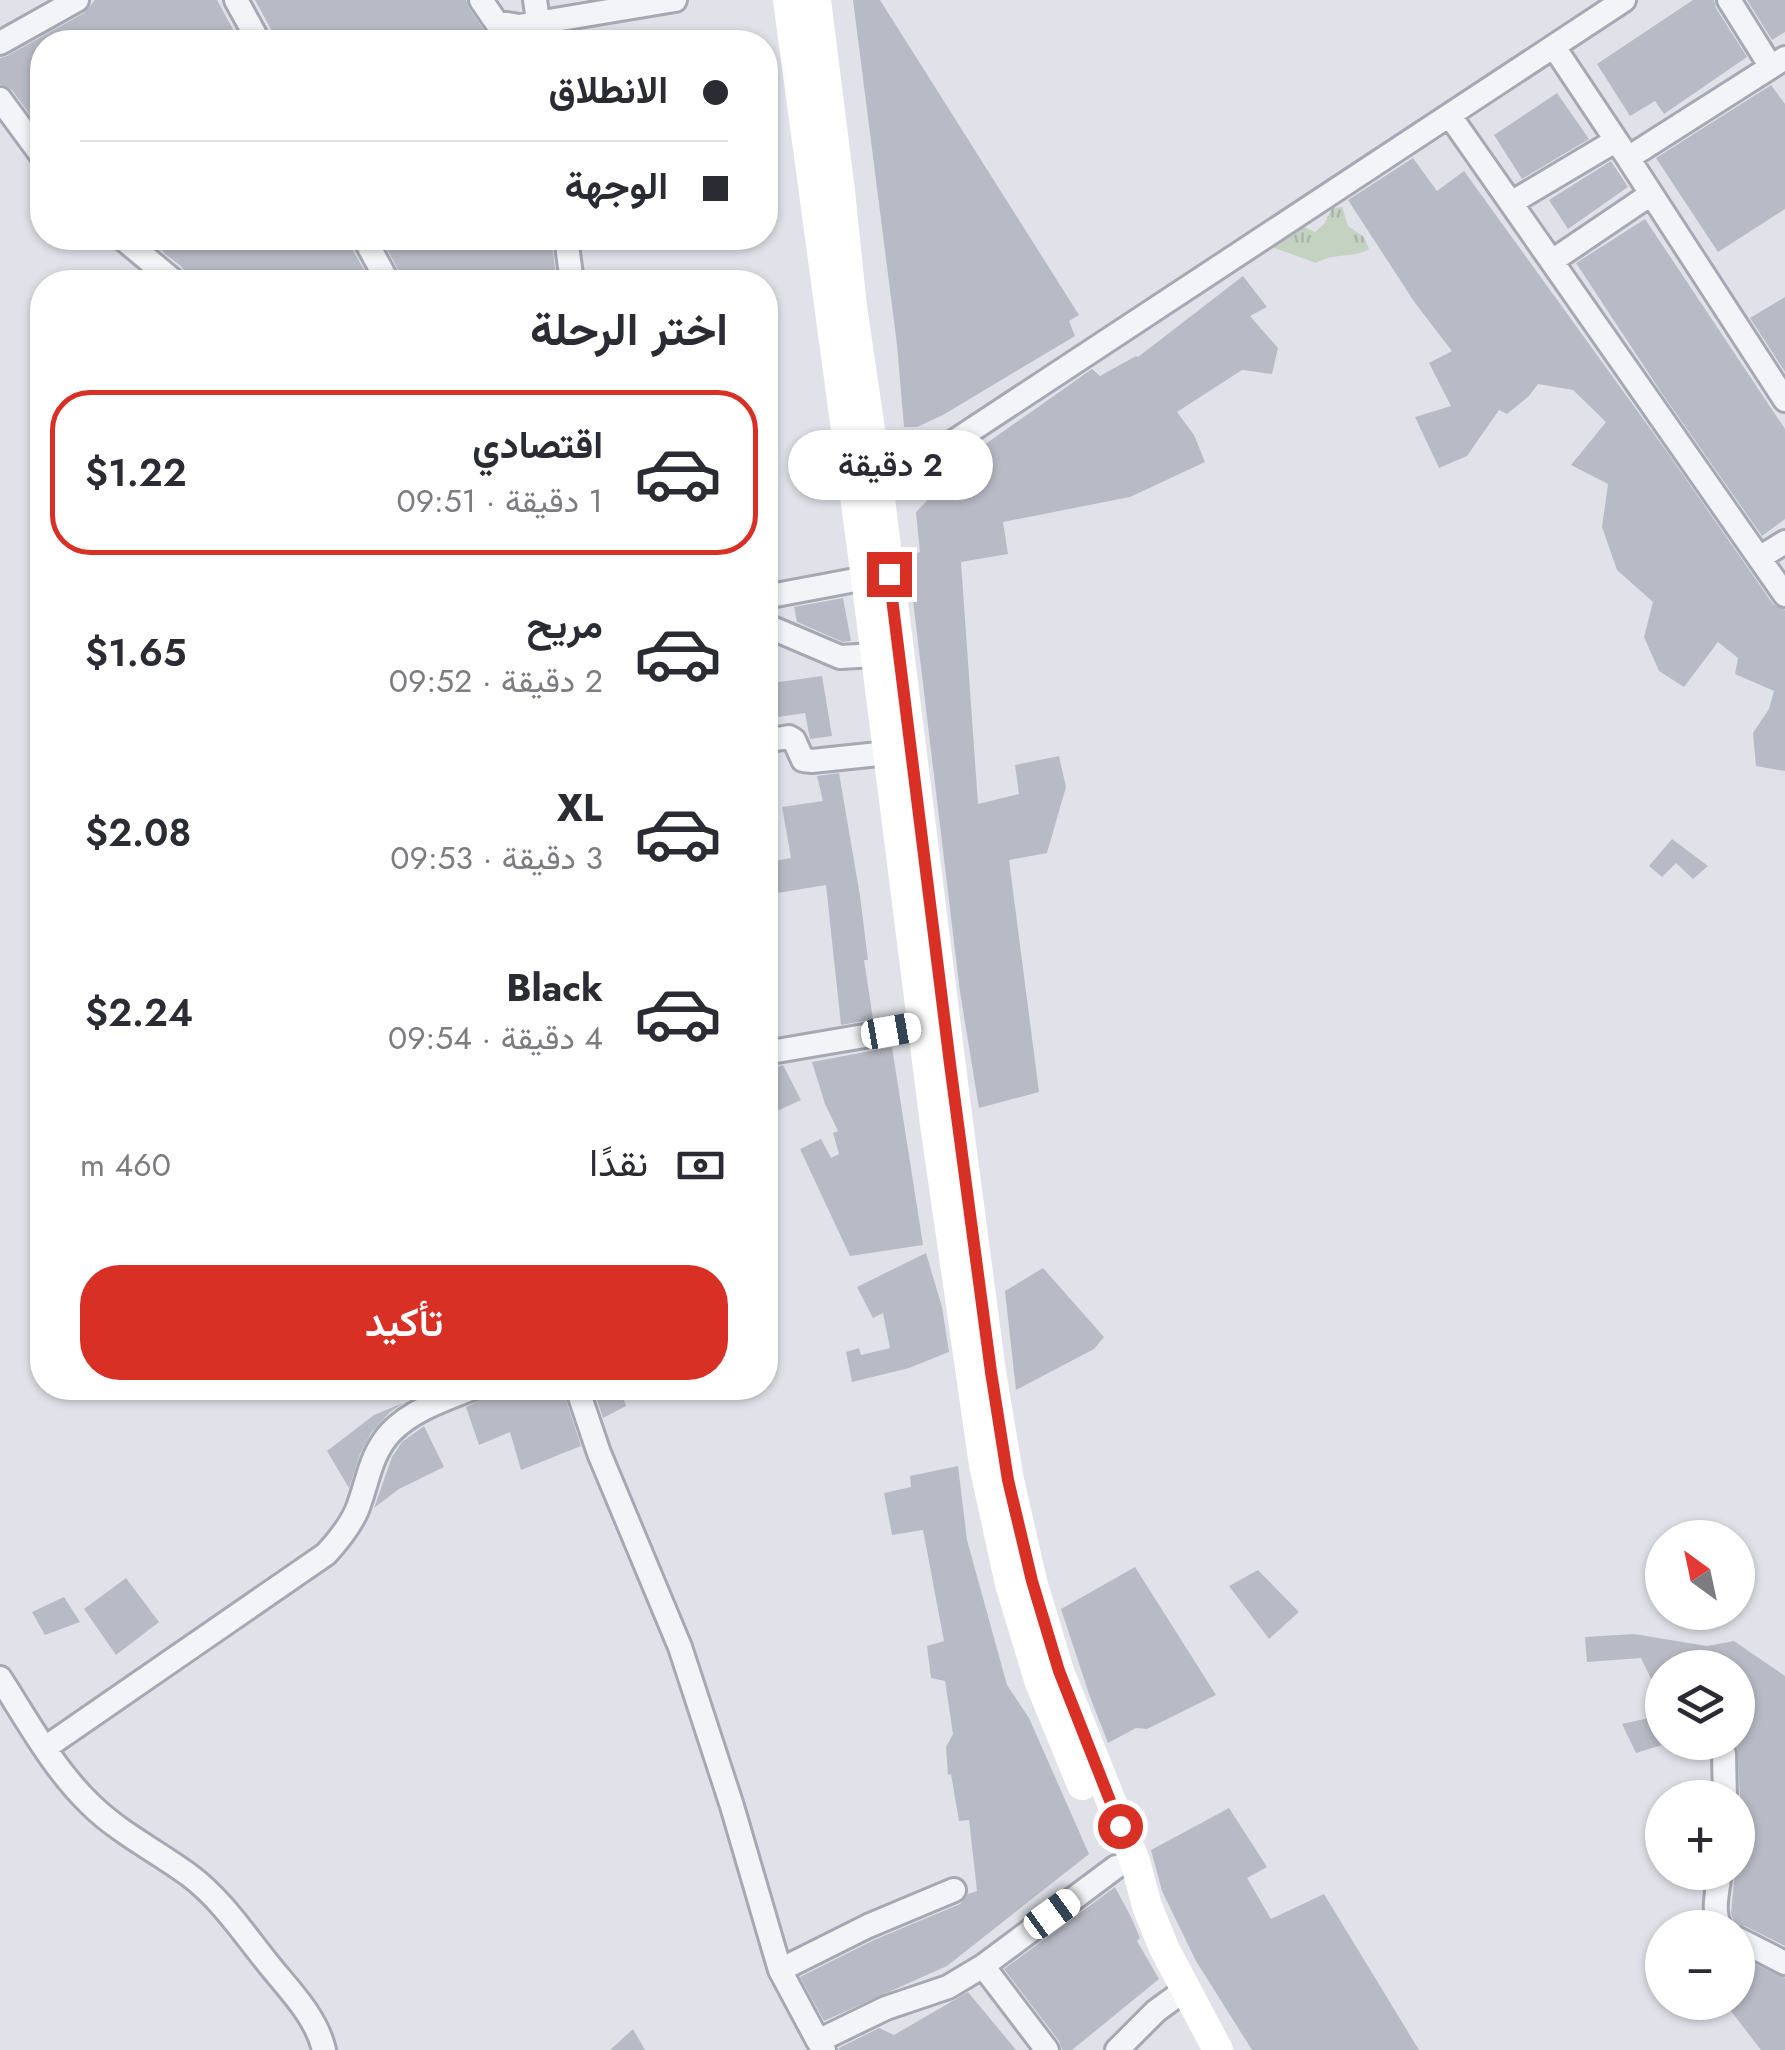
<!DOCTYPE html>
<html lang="ar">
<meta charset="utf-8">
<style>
body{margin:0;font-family:Jost,Vazirmatn,sans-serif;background:#f7f7f7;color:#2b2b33;direction:rtl;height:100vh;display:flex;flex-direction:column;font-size:38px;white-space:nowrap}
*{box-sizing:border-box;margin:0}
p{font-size:32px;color:#7c7c81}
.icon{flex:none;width:55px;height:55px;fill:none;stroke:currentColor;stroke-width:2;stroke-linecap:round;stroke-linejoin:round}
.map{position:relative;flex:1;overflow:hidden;direction:ltr}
.drawer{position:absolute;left:30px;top:270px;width:748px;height:1130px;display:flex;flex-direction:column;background:#fff;border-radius:40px;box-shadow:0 2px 8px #0004;direction:rtl}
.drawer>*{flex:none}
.guide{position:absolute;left:30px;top:30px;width:748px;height:220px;border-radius:40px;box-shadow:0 2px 8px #0004;direction:rtl;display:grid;align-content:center;height:220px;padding:0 50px;background:#fff}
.needle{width:65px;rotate:327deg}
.controls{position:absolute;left:1645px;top:1520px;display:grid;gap:20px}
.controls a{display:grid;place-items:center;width:110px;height:110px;border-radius:50%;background:#fff;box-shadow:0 2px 8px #0004;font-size:50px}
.end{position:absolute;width:45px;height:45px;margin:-22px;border:12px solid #d93025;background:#fff;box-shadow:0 0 0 5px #fff}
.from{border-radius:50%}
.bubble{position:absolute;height:70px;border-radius:35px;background:#fff;box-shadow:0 2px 8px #0004;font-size:32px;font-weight:600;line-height:70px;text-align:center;direction:rtl}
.car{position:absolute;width:30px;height:60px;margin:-30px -15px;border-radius:12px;box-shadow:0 0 8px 2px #0007;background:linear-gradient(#fff 24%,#345 0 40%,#fff 0 76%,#345 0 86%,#fff 0)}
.guide b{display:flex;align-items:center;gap:35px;height:95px;font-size:38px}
.guide b+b{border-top:2px solid #e1e1e2}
.guide i{width:25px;height:25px;background:#2b2b33}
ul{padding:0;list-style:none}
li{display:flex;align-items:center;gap:30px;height:165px;margin:0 20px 15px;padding:0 30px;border:5px solid transparent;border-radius:40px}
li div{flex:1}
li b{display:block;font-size:38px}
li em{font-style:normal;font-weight:600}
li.active{border-color:#d93025}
li>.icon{width:90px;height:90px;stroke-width:1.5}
h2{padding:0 50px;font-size:45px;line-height:120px}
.pay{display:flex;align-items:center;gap:25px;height:110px;padding:0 50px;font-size:38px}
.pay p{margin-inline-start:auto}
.action{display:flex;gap:20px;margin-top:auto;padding:20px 50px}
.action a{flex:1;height:115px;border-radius:40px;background:#d93025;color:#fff;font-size:40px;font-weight:600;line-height:115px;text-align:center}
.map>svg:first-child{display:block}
</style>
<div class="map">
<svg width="1785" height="2050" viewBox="0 0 1785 2050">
<defs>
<pattern id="grass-tufts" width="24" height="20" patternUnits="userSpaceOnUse" patternTransform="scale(2.5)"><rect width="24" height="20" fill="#c4d2c2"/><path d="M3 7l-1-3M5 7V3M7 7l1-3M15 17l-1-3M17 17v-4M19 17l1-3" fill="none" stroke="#a9b5a8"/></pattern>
</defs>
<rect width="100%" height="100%" fill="#e1e2e9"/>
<path fill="url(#grass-tufts)" d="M 1342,207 L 1348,226 L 1364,237 L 1369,249 C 1353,259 1334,252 1316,263 L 1272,247 L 1304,227 L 1315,232 L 1324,224 L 1332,208 Z"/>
<path fill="#b8bbc5" d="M 95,0 L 217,0 L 240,42 L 42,42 L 42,131 L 12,90 L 0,84 L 0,58 L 7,56 L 84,13 Z
M 255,0 L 466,0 L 469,8 L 484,30 L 489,35 L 499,38 L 502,42 L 278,42 Z
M 853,0 L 880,0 L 1079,315 L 1069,321 L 1075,336 L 943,415 L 917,427 L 904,427 L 897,345 Z
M 1693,0 L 1714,0 L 1716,8 L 1747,57 L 1664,114 L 1655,101 L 1630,116 L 1597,64 Z
M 1747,0 L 1785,0 L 1785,32 L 1772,40 Z
M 1771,85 L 1785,104 L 1785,209 L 1718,252 L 1656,158 Z
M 1557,93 L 1589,139 L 1522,179 L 1494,135 Z
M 1413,158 L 1437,191 L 1464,171 L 1670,456 L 1773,604 L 1785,610 L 1785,771 L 1756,766 L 1753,733 L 1769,709 L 1774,691 L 1735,674 L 1738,658 L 1718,642 L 1684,687 L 1659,671 L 1644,637 L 1653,602 L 1617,570 L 1602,527 L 1608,484 L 1571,465 L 1606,422 L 1573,390 L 1538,384 L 1529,396 L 1507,414 L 1499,410 L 1467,456 L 1439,468 L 1415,417 L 1451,406 L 1429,363 L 1452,351 L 1415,303 L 1348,200 Z
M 1611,161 L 1628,187 L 1568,229 L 1549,200 Z
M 1645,219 L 1785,429 L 1785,519 L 1762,536 L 1661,392 L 1576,263 Z
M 152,238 L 346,238 L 371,282 L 193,282 L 181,266 L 165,254 Z
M 381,238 L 551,238 L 557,282 L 403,282 L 401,275 Z
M 1243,276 L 1267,307 L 1250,316 L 1278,348 L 1272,374 L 1242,370 L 1177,412 L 1194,435 L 1205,462 L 1130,497 L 1003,522 L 1008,554 L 961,562 L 978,804 L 1019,794 L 1015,765 L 1059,756 L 1066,787 L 1047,853 L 1009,860 L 1039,1092 L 979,1108 L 960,992 L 911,584 L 908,556 L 920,552 L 916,512 L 974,452 L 1092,369 L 1100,376 L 1136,356 L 1138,357 Z
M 1785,297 L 1785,372 L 1750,318 Z
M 843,598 L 851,641 L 843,642 L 797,622 L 794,607 Z
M 822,676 L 832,736 L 810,739 L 805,713 L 765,719 L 765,684 Z
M 839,773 L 860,896 L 868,960 L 864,960 L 873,1019 L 841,1025 L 826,885 L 765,895 L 765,876 L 771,875 L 769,862 L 791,858 L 782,807 L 823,801 L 817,776 Z
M 1672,839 L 1708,866 L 1693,879 L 1676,863 L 1662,877 L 1649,866 Z
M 892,1047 L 923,1245 L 850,1256 L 800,1149 L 821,1139 L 831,1158 L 839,1154 L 833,1133 L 838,1131 L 825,1104 L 812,1062 Z
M 783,1065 L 801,1100 L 777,1111 L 765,1083 L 765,1071 Z
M 926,1253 L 942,1307 L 949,1352 L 909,1368 L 852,1382 L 846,1352 L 859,1348 L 861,1355 L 890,1348 L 883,1313 L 873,1318 L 857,1287 Z
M 1043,1268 L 1104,1337 L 1094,1349 L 1016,1390 L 1005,1291 Z
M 488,1388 L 562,1388 L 581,1446 L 521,1470 L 510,1432 L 479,1445 L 466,1407 L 484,1398 Z
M 593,1388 L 620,1388 L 626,1406 L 603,1418 Z
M 403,1403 L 389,1413 L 371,1433 L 360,1454 L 349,1488 L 327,1451 L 374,1415 Z
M 424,1426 L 444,1467 L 399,1489 L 374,1508 L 392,1457 L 402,1442 Z
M 958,1466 L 967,1540 L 1007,1685 L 1029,1718 L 1089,1854 L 947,1966 L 824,2021 L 800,1977 L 874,1940 L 960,1904 L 968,1894 L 977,1891 L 969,1820 L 959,1821 L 951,1774 L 948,1775 L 946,1747 L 953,1734 L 945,1681 L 931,1678 L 927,1646 L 944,1641 L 923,1530 L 892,1535 L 884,1493 L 911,1487 L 910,1476 Z
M 1135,1567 L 1216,1695 L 1147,1729 L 1136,1728 L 1108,1743 L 1090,1697 L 1061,1609 Z
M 1258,1570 L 1299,1612 L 1269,1639 L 1229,1586 Z
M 126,1578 L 159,1622 L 116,1655 L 84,1609 Z
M 64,1597 L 80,1622 L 45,1635 L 32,1612 Z
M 1634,1634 L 1707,1646 L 1734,1641 L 1785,1676 L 1785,1946 L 1745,1926 L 1735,1925 L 1731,1913 L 1735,1872 L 1738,1872 L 1738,1806 L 1740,1798 L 1737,1742 L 1738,1668 L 1662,1668 L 1662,1702 L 1641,1658 L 1587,1662 L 1585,1637 Z
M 1662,1715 L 1662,1745 L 1636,1753 L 1622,1724 Z
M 1229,1808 L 1267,1867 L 1247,1878 L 1271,1919 L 1324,1894 L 1419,2050 L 1252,2050 L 1196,1961 L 1162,1891 L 1151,1850 Z
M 1115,1887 L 1131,1917 L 1140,1938 L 1137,1941 L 1159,1979 L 1072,2050 L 1062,2050 L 1059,2041 L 1004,1969 Z
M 1738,1956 L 1785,1978 L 1785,2050 L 1761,2050 L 1724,2002 L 1738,2002 Z
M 968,1992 L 1016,2050 L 839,2050 L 839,2048 L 879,2028 L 894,2035 Z
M 633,2029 L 645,2050 L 610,2050 Z"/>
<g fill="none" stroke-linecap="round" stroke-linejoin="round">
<g stroke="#a6a8b3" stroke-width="28">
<path id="street" d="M 236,0 L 259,42
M 481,0 L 496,22 L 519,26 L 675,0
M 535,0 L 541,42
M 1729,0 L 1771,67
M 0,43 L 77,0
M 1554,47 L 1628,158
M 1785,58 L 1628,158 L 1785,400
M 0,99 L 42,156
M 1450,116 L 1785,595
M 1511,203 L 1615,141
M 122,238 L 175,282
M 364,238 L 388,282
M 566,238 L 572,282
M 1552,261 L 1651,194
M 879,491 L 1624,0
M 1759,558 L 1785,542
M 765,597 L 866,578
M 765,625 L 840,657 L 876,655
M 765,741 L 789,737 L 794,740 L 803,760 L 812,761 L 888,753
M 765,1053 L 923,1026
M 577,1388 L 599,1453 L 680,1647 L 732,1806 L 780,1970 L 818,2041 L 824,2050
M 0,1678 C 27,1720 53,1768 89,1803 C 119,1833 155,1850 189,1875 C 220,1898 242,1931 266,1961 C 287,1988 316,2015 324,2050
M 1721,1742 L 1724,1754 L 1725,1798
M 45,1748 L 326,1554 C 338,1541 350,1526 357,1510 C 368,1482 370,1454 391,1432 C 412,1410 445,1399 473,1388
M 1720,1872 C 1718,1890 1711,1912 1721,1928
M 1738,1939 L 1785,1963
M 780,1970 L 868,1926 L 954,1890
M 818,2041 L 886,2008 L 948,1987 L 983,1966
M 1047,2050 L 983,1966 L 1116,1867
M 1117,2050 L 1156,2011 L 1186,1989"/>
</g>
<use href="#street" stroke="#f3f4f7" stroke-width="22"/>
<path stroke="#fff" stroke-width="30" d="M 788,0 L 866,578 L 935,1124 L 984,1465 L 1010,1584 L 1039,1680 L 1082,1785
M 816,0 L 840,191 L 852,307 L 879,491 L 955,1099 L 991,1372 L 1009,1480 L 1032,1581 L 1059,1671 L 1135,1861 L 1147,1906 L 1164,1948 L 1218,2050"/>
</g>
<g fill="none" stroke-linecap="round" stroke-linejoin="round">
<path stroke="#d93025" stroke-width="12" d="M 889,574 L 950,1064 L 991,1372 L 1008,1480 L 1032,1581 L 1059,1671 L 1120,1826"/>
</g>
</svg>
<div class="controls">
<a><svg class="needle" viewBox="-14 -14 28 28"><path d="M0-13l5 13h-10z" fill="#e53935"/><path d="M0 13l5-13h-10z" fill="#7c7c81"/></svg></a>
<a><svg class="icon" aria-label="layers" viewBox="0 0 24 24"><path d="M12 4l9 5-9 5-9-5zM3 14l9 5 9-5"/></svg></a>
<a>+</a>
<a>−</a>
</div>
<i class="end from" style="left:1120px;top:1826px"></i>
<i class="end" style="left:889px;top:574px"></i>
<div class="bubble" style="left:788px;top:430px;width:205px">2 دقيقة</div>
<i class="car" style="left:891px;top:1031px;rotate:80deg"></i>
<i class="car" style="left:1052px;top:1914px;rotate:54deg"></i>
<div class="guide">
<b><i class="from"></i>الانطلاق</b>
<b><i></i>الوجهة</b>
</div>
<section class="drawer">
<h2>اختر الرحلة</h2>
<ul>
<li class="active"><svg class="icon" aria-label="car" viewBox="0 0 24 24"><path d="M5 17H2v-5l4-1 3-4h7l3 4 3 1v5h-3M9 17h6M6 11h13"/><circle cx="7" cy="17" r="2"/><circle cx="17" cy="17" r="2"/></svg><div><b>اقتصادي</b><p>1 دقيقة · 09:51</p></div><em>$1.22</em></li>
<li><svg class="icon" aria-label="car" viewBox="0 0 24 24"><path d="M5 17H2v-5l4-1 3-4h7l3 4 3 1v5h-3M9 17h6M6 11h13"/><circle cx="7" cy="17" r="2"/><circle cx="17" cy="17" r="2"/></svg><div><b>مريح</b><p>2 دقيقة · 09:52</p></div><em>$1.65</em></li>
<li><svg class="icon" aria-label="car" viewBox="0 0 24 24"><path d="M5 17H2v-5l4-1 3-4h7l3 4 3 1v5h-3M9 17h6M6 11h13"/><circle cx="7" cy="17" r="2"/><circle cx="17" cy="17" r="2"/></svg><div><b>XL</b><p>3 دقيقة · 09:53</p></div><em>$2.08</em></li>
<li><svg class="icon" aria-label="car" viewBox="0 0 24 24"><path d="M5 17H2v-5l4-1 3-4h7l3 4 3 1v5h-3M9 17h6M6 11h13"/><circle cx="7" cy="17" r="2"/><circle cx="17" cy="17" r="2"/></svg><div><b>Black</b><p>4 دقيقة · 09:54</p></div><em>$2.24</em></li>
</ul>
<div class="pay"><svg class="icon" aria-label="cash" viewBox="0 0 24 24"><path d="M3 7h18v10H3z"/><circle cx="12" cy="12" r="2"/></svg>نقدًا<p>460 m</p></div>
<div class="action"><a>تأكيد</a></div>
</section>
</div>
